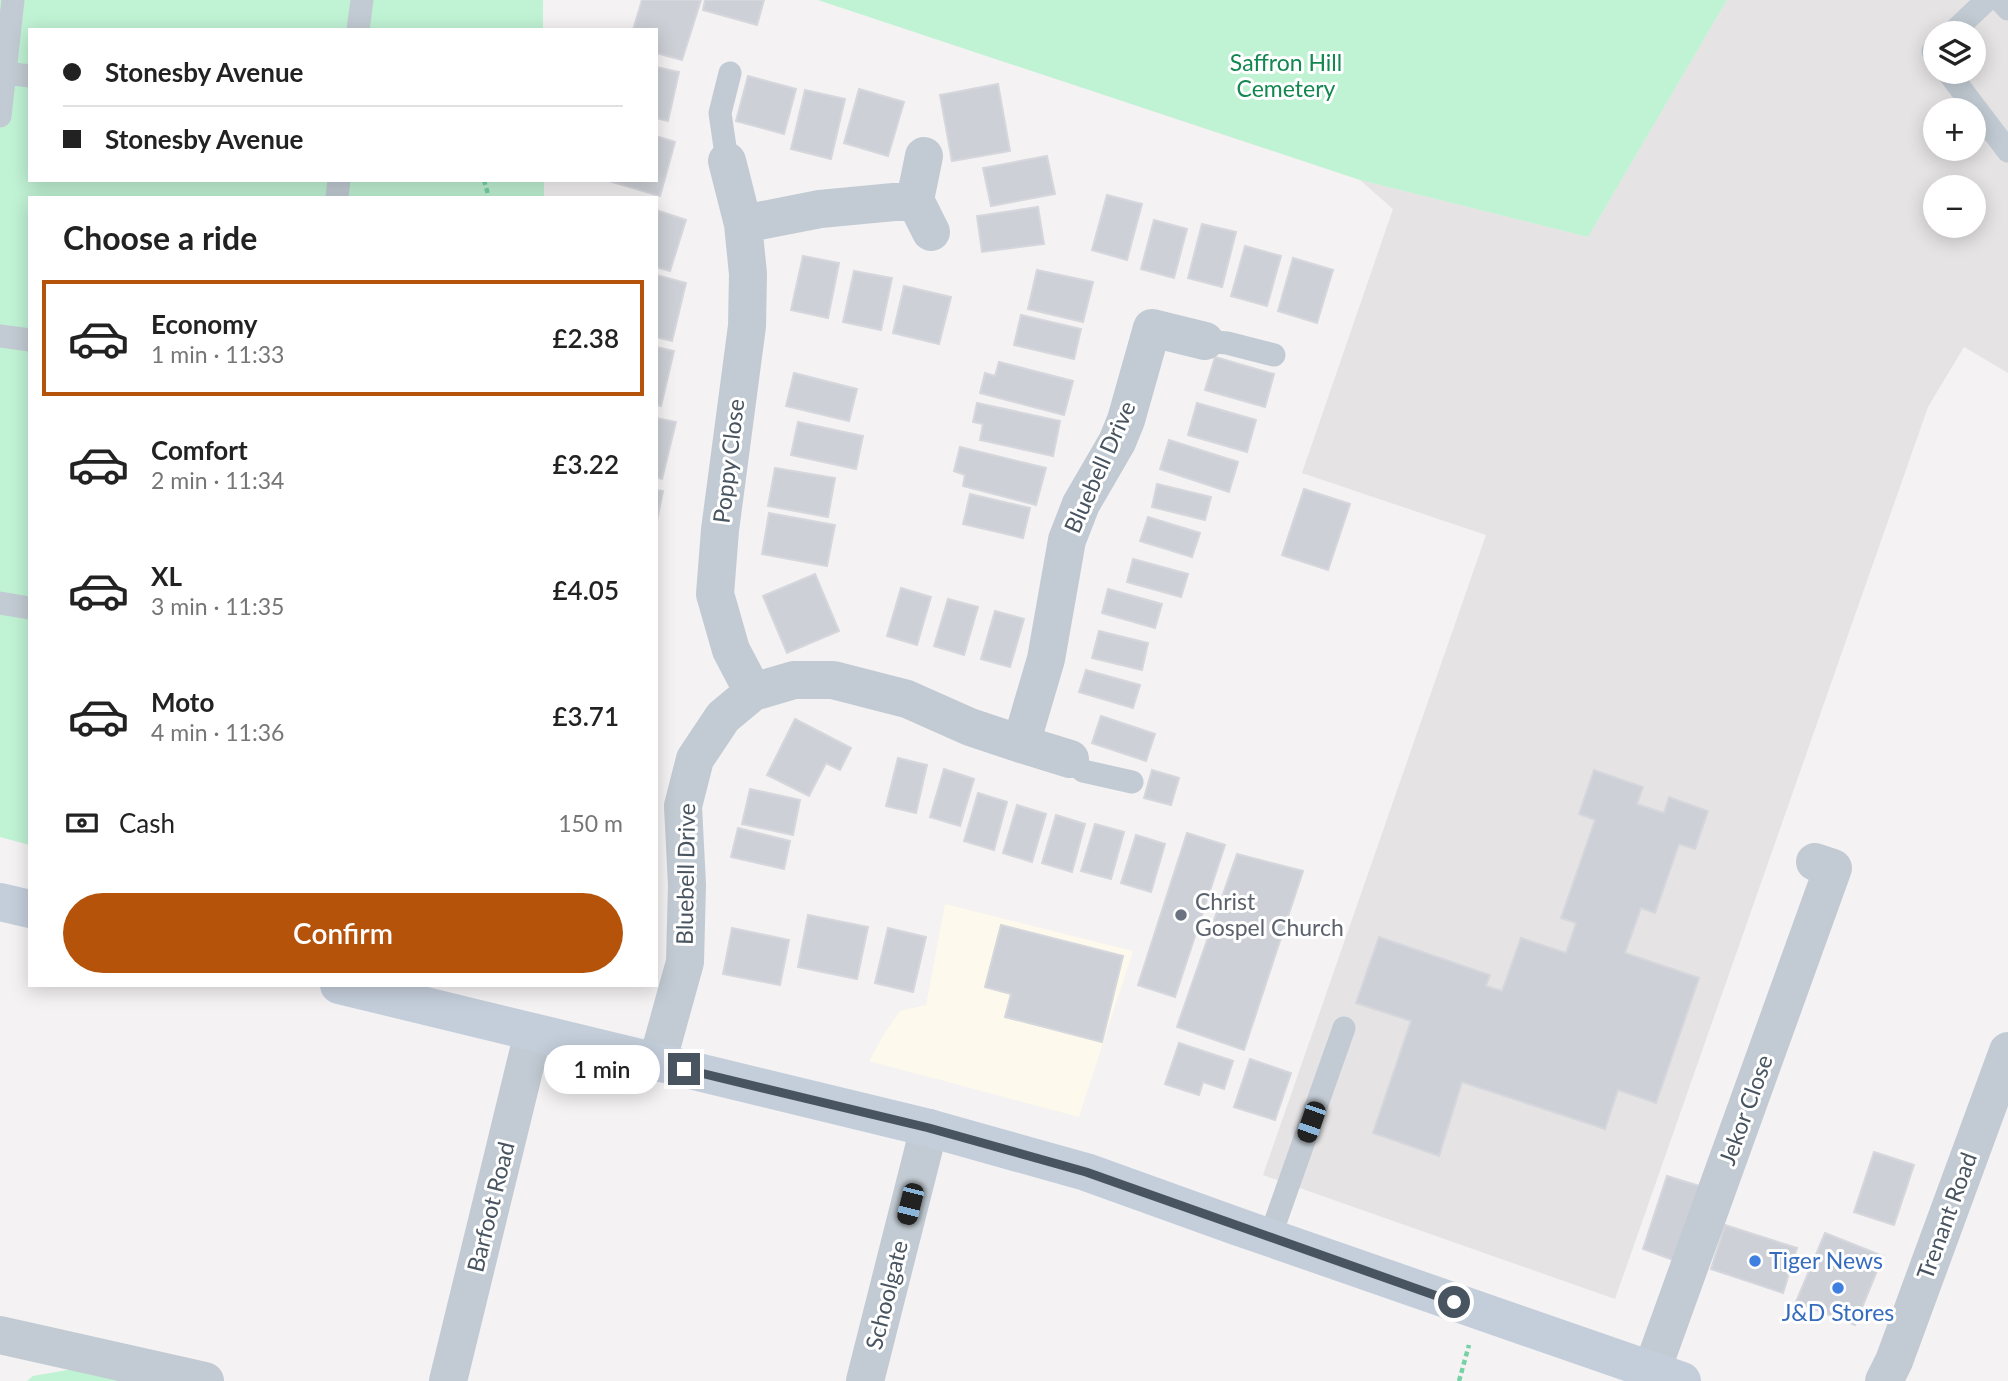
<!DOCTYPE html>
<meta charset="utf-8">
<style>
body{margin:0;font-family:Lato,sans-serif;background:#f6f6f6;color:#222;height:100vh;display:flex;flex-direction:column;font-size:26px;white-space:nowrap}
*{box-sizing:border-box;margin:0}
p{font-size:23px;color:#767676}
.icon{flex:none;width:38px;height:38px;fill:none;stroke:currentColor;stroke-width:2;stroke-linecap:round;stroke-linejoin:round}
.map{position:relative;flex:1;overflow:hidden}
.side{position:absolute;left:28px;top:196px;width:630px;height:791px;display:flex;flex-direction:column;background:#fff;border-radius:0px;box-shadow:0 4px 18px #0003}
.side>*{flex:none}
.banner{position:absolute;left:28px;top:28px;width:630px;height:154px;border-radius:0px;box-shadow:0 4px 18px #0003;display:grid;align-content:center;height:154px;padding:0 35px;background:#fff}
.tools{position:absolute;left:1923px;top:21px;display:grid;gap:14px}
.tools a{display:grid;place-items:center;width:63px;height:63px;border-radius:50%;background:#fff;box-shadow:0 4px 18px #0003;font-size:35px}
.end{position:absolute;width:32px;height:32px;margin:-16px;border:9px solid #485460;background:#fff;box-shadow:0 0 0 4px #fff}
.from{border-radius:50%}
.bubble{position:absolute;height:49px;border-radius:24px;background:#fff;box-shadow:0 4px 18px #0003;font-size:23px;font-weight:600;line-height:49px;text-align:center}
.car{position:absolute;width:21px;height:42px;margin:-21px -10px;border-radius:9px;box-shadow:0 0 5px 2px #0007;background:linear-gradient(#222 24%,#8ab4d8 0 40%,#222 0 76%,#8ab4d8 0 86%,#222 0)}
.banner b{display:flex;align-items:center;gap:24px;height:66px;font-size:26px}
.banner b+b{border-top:2px solid #e0e0e0}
.banner i{width:18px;height:18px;background:#222}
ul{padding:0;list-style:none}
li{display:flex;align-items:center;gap:21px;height:116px;margin:0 14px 10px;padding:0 21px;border:4px solid transparent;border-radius:0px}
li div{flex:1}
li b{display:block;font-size:26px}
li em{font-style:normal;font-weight:600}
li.active{border-color:#b45309}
li>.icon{width:63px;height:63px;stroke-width:1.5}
h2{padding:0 35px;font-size:32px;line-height:84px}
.pay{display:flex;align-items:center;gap:18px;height:77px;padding:0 35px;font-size:26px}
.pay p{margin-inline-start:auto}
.action{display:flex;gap:14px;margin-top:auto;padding:14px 35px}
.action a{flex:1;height:80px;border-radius:42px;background:#b45309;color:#fff;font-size:28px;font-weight:600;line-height:80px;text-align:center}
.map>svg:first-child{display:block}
</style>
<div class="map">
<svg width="2008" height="1381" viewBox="0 0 2008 1381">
<rect width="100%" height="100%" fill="#f4f2f2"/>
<path fill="#fdf9ec" d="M 945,904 L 1133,951 L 1079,1117 L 869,1061 L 886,1031 L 900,1011 L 926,1005 Z"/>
<path fill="#e5e3e4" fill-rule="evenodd" d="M 1727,0 L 2008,0 L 2008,373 L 1964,347 L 1928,407 L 1615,1299 L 1263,1175 L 1486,535 L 1302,473 L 1393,209 L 1360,180 L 1588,237 ZM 1936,33 L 1974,33 L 1974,72 L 1936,72 ZM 1936,110 L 1974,110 L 1974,149 L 1936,149 ZM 1936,187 L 1974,187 L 1974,226 L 1936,226 Z"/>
<path fill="#c0f2d4" d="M 0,0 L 543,0 L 543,30 L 30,30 L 30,180 L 544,180 L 544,198 L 30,198 L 30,845 L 0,837 Z
M 818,0 L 1727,0 L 1588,237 L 1360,180 Z
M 79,1368 L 135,1381 L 27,1381 L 33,1376 Z"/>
<path fill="#cdd0d6" stroke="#d5d7dd" stroke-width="2" d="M 642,0 L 701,0 L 682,60 L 656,53 L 656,30 L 633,30 Z
M 705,0 L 764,0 L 757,25 L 703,10 Z
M 656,67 L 679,72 L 668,121 L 656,118 Z
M 748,76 L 796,89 L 784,134 L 736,121 Z
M 998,84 L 1010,151 L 952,161 L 940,95 Z
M 859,89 L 904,102 L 888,156 L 844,143 Z
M 805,90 L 845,99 L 831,159 L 791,149 Z
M 656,136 L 675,142 L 660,196 L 606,180 L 656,180 Z
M 1047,156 L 1055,194 L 991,206 L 983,168 Z
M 1107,195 L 1142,204 L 1127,260 L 1092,250 Z
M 1038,207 L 1044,244 L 982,252 L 977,216 Z
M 656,210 L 686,220 L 670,271 L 656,267 Z
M 1154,220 L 1187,229 L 1174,278 L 1141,269 Z
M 1202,224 L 1236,232 L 1222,287 L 1188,278 Z
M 1245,246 L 1281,256 L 1267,306 L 1231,296 Z
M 803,256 L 839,263 L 828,318 L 791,310 Z
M 1293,258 L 1333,270 L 1317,323 L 1278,311 Z
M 1037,270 L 1093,282 L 1083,322 L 1028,309 Z
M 854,271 L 892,278 L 881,330 L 843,322 Z
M 656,275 L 686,283 L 672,341 L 656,337 Z
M 904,286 L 951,297 L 939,344 L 893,333 Z
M 1021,315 L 1081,329 L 1074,359 L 1014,345 Z
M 656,347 L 674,351 L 661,406 L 656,405 Z
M 1215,357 L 1274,374 L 1265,407 L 1205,390 Z
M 999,362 L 1073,381 L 1064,415 L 980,393 L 985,373 L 995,376 Z
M 794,373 L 857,389 L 849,421 L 786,406 Z
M 977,403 L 1060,421 L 1053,456 L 980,440 L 983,424 L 973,422 Z
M 1197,403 L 1256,420 L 1247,452 L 1188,435 Z
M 656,418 L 676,422 L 662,479 L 656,477 Z
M 798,422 L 863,436 L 856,469 L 791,455 Z
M 1169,440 L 1238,462 L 1229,492 L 1160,469 Z
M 960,447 L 1046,468 L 1036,505 L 963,486 L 965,475 L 954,471 Z
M 775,468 L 835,478 L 828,517 L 768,506 Z
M 1157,484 L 1211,497 L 1205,520 L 1152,507 Z
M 1304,489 L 1350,504 L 1328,570 L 1282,555 Z
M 656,490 L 663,491 L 656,525 Z
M 970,494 L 1030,508 L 1023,538 L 963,524 Z
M 769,513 L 835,525 L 827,566 L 762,554 Z
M 1148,517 L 1200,533 L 1192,557 L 1140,541 Z
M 1133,559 L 1188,574 L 1181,597 L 1127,582 Z
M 815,574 L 839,631 L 787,653 L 763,596 Z
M 901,588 L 931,597 L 917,645 L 887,636 Z
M 1108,589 L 1162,604 L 1155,628 L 1102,613 Z
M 948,599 L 978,607 L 964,655 L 934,646 Z
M 995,611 L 1024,619 L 1010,667 L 981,659 Z
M 1099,631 L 1148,643 L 1142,670 L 1092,658 Z
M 1086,670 L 1140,685 L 1133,708 L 1079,692 Z
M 1101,716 L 1155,734 L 1146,761 L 1092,743 Z
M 795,719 L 851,748 L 840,770 L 826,763 L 809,796 L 767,775 Z
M 898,758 L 927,765 L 916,813 L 886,806 Z
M 944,769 L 974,779 L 960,826 L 930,817 Z
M 1152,770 L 1179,778 L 1171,805 L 1144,798 Z
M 1594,770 L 1643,787 L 1637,804 L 1664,813 L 1669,797 L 1708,811 L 1695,849 L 1679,844 L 1655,913 L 1641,908 L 1625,953 L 1699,978 L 1656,1103 L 1618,1090 L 1605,1129 L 1462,1082 L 1439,1156 L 1373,1133 L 1411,1021 L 1356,1003 L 1379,937 L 1490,975 L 1486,986 L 1502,991 L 1521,938 L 1566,953 L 1576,923 L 1561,918 L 1595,820 L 1579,814 Z
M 750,789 L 800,800 L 793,835 L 742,824 Z
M 978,793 L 1007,802 L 994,850 L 964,841 Z
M 1017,805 L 1046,814 L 1032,862 L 1003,853 Z
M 1056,815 L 1085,824 L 1072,872 L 1042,863 Z
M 1095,824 L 1124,832 L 1111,879 L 1081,871 Z
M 738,828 L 790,841 L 784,869 L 731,857 Z
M 1187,833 L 1225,845 L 1175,997 L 1138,985 Z
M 1136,835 L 1165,844 L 1151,892 L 1121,883 Z
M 1237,854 L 1303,871 L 1244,1050 L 1177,1027 Z
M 808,915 L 868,927 L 857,979 L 798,967 Z
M 1001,925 L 1123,956 L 1102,1042 L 1005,1017 L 1011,994 L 985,987 Z
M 732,928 L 789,940 L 780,985 L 723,974 Z
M 888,928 L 926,937 L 913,992 L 875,983 Z
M 1179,1043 L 1233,1061 L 1224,1089 L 1203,1082 L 1199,1095 L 1165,1084 Z
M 1250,1059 L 1291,1073 L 1275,1120 L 1234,1107 Z
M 1874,1152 L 1914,1165 L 1894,1225 L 1854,1212 Z
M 1667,1176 L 1706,1188 L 1681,1263 L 1643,1249 Z
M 1725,1225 L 1797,1248 L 1783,1293 L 1711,1269 Z
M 1825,1233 L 1883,1256 L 1855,1325 L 1796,1302 Z"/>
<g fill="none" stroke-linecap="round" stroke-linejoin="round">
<path stroke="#76d2a6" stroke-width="4.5" stroke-dasharray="5 3.5" stroke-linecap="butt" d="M 484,180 L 489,198
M 1459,1381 L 1469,1345"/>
<path stroke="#c2cbd3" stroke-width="23" d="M 2000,0 L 2008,9
M 358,30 L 362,0
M 1952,33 L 1987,0
M 1936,48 L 1933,51 L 1936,55
M 1948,72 L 2008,151
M 5,73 L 30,76
M 0,116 L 13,0
M 727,161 L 720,113 L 730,73
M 337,198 L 339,180
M 0,336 L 30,340
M 1205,341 L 1227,343 L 1274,355
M 0,603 L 30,608
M 1070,759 L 1083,771 L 1132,782
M 1270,1237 L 1344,1028"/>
<path stroke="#c2cbd3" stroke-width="38" d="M 924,156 L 915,200 L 931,232
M 727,161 L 743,224
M 753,692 L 731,650 L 715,594 L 720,530 L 747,326 L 748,274 L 743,224 L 820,209 L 915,200
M 1021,744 L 1070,759
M 657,1063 L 685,962 L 687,885 L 683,806 L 695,759 L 723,717 L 753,692 L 794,680 L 833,680 L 907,699 L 970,727 L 1021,744 L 1046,659 L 1067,540 L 1081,504 L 1117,442 L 1126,420 L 1152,328 L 1205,341
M 0,1335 L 205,1381
M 1652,1370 L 1833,868 L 1815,862
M 448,1381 L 533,1033
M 865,1381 L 929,1128
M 1884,1381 L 1894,1361 L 2008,1051"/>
<path stroke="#c4cedb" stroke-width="38" d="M 0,902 L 30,909
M 339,985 L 929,1128 L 1086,1172 L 1236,1226 L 1682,1381"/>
</g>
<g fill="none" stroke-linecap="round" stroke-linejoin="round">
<path stroke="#485460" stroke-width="9" d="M 684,1069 L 929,1128 L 1086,1172 L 1454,1302"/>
</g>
<circle fill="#6b7280" stroke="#fff" stroke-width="2.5" cx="1181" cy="915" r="7"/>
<g fill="#3f7fe0" stroke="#fff" stroke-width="2.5">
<circle cx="1755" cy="1261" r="7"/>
<circle cx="1838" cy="1288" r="7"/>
</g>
<g text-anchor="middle" stroke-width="6" stroke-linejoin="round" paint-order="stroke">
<g font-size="23" fill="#138750" stroke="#fff">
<text x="1286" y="71">Saffron Hill<tspan x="1286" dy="26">Cemetery</tspan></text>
</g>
<g font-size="23" fill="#485460" stroke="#fff">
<text transform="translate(729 461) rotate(-83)" y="8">Poppy Close</text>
<text transform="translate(1100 467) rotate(-66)" y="8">Bluebell Drive</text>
<text transform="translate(686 874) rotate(-89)" y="8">Bluebell Drive</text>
<text transform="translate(1746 1110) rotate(-70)" y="8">Jekor Close</text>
<text transform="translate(491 1207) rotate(-76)" y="8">Barfoot Road</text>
<text transform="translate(1947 1216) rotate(-70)" y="8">Trenant Road</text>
<text transform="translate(887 1295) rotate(-76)" y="8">Schoolgate</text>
</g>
<g font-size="23" fill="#5b616d" stroke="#fff" text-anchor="start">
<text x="1195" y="910">Christ<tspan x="1195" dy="26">Gospel Church</tspan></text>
</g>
<g font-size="23" fill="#366cbe" stroke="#fff" text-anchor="start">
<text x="1769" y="1269">Tiger News</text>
<text x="1838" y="1321" text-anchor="middle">J&amp;D Stores</text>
</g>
</g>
</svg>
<div class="tools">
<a><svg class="icon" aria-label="layers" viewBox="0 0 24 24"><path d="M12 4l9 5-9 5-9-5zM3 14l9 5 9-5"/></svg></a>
<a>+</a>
<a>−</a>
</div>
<i class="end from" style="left:1454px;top:1302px"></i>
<i class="end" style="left:684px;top:1069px"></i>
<div class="bubble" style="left:544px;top:1045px;width:116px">1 min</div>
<i class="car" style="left:1311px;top:1122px;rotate:199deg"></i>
<i class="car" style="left:910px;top:1204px;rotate:194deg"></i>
<div class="banner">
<b><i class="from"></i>Stonesby Avenue</b>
<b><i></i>Stonesby Avenue</b>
</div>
<section class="side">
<h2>Choose a ride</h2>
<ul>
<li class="active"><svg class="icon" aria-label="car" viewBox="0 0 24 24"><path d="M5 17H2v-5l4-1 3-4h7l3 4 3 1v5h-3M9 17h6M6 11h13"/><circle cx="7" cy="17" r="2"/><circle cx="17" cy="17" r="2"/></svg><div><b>Economy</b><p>1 min · 11:33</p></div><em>£2.38</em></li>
<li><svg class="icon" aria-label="car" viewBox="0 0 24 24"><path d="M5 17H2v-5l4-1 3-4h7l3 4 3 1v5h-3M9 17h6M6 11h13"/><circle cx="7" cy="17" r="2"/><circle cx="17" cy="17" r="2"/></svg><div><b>Comfort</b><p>2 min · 11:34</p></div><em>£3.22</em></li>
<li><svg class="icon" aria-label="car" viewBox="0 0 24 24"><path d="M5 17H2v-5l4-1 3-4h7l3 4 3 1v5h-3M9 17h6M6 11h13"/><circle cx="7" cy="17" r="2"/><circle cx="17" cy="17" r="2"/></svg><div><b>XL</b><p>3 min · 11:35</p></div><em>£4.05</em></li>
<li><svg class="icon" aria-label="car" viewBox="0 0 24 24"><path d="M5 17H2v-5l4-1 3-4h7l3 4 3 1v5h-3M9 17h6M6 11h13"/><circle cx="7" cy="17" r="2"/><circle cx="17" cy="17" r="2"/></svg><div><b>Moto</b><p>4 min · 11:36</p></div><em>£3.71</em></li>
</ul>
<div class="pay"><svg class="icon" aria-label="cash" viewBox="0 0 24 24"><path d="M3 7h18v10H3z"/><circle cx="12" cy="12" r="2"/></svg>Cash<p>150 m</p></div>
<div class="action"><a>Confirm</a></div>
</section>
</div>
